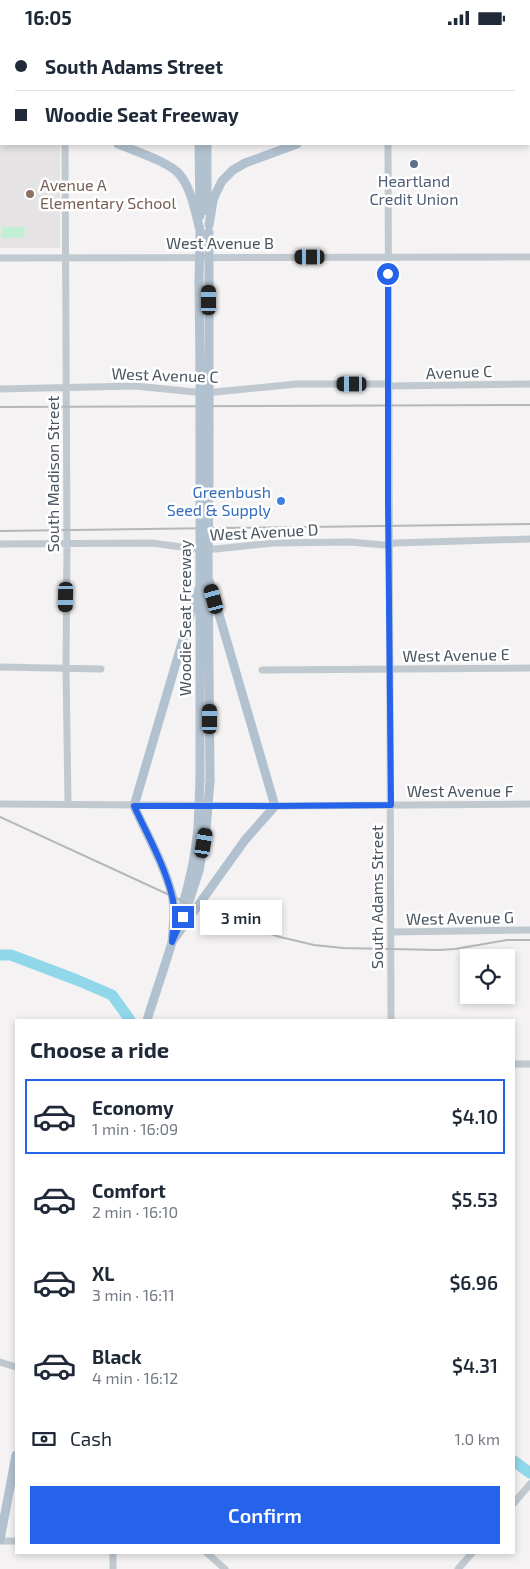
<!DOCTYPE html>
<meta charset="utf-8">
<style>
body{margin:0;font-family:"Exo 2",sans-serif;background:#f6f6f7;color:#1f2937;height:100vh;display:flex;flex-direction:column;font-size:19px;white-space:nowrap}
*{box-sizing:border-box;margin:0}
p{font-size:16px;color:#747a83}
.icon{flex:none;width:28px;height:28px;fill:none;stroke:currentColor;stroke-width:2;stroke-linecap:round;stroke-linejoin:round}
.map{position:relative;flex:1;overflow:hidden}
.side{position:absolute;left:15px;top:984px;width:500px;height:535px;display:flex;flex-direction:column;background:#fff;border-radius:0px;box-shadow:0 2px 8px #0003}
.side>*{flex:none}
.hud{position:absolute;left:0px;top:0px;width:530px;height:110px;box-shadow:0 2px 8px #0003;display:grid;align-content:center;height:110px;padding:0 15px;background:#fff}
.controls{position:absolute;left:460px;top:914px;display:grid;gap:10px}
.controls a{display:grid;place-items:center;width:55px;height:55px;border-radius:0px;background:#fff;box-shadow:0 2px 8px #0003;font-size:25px}
.end{position:absolute;width:22px;height:22px;margin:-11px;border:6px solid #2563eb;background:#fff;box-shadow:0 0 0 2px #fff}
.from{border-radius:50%}
.bubble{position:absolute;height:35px;border-radius:0px;background:#fff;box-shadow:0 2px 8px #0003;font-size:16px;font-weight:600;line-height:35px;text-align:center}
.car{position:absolute;width:15px;height:30px;margin:-15px -8px;border-radius:6px;box-shadow:0 0 4px 1px #0007;background:linear-gradient(#222 24%,#8ab4d8 0 40%,#222 0 76%,#8ab4d8 0 86%,#222 0)}
.hud b{display:flex;align-items:center;gap:18px;height:48px;font-size:19px}
.hud b+b{border-top:1px solid #e0e1e3}
.hud i{width:12px;height:12px;background:#1f2937}
ul{padding:0;list-style:none}
li{display:flex;align-items:center;gap:15px;height:75px;margin:0 10px 8px;padding:0 5px;border:2px solid transparent;border-radius:0px}
li div{flex:1}
li b{display:block;font-size:19px}
li em{font-style:normal;font-weight:600}
li.on{border-color:#2563eb}
li>.icon{width:45px;height:45px;stroke-width:1.5}
h2{padding:0 15px;font-size:22px;line-height:60px}
.pay{display:flex;align-items:center;gap:12px;height:55px;padding:0 15px;font-size:19px}
.pay p{margin-inline-start:auto}
.primary-button{display:flex;gap:10px;margin-top:auto;padding:10px 15px}
.primary-button a{flex:1;height:58px;border-radius:0px;background:#2563eb;color:#fff;font-size:20px;font-weight:600;line-height:58px;text-align:center}
.status{display:flex;justify-content:space-between;align-items:center;height:35px;padding:0 25px;background:#fff;direction:ltr}
.status svg{height:14px;fill:currentColor}
.map>svg:first-child{display:block}
</style>
<div class="status"><b>16:05</b><svg viewBox="0 0 49 12"><path d="M0 12V9h3v3zM5 12V6h3v6zM10 12V3h3v9zM15 12V0h3v12zM26 1h20v11H26zM47 4h2v5h-2z"/></svg></div>
<div class="map">
<svg width="530" height="1534" viewBox="0 0 530 1534">
<rect width="100%" height="100%" fill="#f4f2f2"/>
<path fill="#e5e3e4" d="M 0,95 L 1,95 L 1,109 L 60,109 L 60,210 L 59,213 L 0,213 Z"/>
<path fill="#c2efd4" d="M 2,192 L 25,192 L 24,203 L 2,203 Z"/>
<g fill="none" stroke-linecap="round" stroke-linejoin="round">
<path stroke="#91d7ea" stroke-width="11" d="M 0,920 L 11,920 L 77,945 L 112,960 L 130,985
M 514,1426 L 530,1438"/>
<path stroke="#c0c9d0" stroke-width="7" d="M 387,0 L 387,1
M 64,1 L 64,0
M 0,86 L 1,86
M 65,109 L 67,508 L 66,633 L 68,768
M 388,109 L 391,985
M 0,223 L 530,222
M 389,351 L 530,349
M 0,354 L 135,351 L 205,358 L 297,349 L 389,349
M 0,509 L 152,508 L 196,514 L 216,514 L 273,508 L 350,507 L 384,510 L 395,508 L 530,504
M 0,632 L 101,634
M 262,635 L 530,633
M 0,769 L 275,771 L 530,769
M 391,897 L 530,895
M 514,1029 L 530,1029
M 0,1327 L 16,1332
M 514,1468 L 530,1449
M 0,1506 L 16,1506
M 113,1518 L 113,1534
M 207,1518 L 225,1534
M 458,1534 L 472,1518"/>
<path stroke="#b2c1cf" stroke-width="9" d="M 278,0 L 279,1
M 290,0 L 291,1
M 211,1 L 212,0
M 223,1 L 225,0
M 529,85 L 530,85
M 118,109 C 134,116 170,127 180,140 C 192,155 195,177 200,195
M 199,109 L 200,181
M 207,176 L 207,109
M 209,190 L 213,166 L 216,158 L 222,146 L 233,135 L 245,128 L 297,109
M 199,247 L 200,333
M 209,247 L 209,334
M 209,393 L 209,459
M 200,459 L 200,393
M 208,517 L 210,746
M 200,745 L 200,534
M 186,875 L 199,836 L 206,795
M 172,907 L 245,805 L 275,771 L 209,545
M 172,907 C 173,892 176,875 172,860 C 164,829 147,800 134,771 L 194,567 L 200,551
M 147,985 C 163,935 181,884 192,833 C 195,820 196,807 198,794
M 0,1505 L 16,1420"/>
<path stroke="#b4b7bb" stroke-width="2" d="M 0,372 L 530,370
M 0,496 L 530,489
M 0,782 L 189,869 L 236,888 L 280,902 L 314,910 L 343,913 L 438,915 L 455,914 L 507,905 L 530,905"/>
<path stroke="#b2c1cf" stroke-width="9" d="M 199,247 L 200,197
M 209,247 L 209,197
M 200,393 L 200,333
M 209,393 L 209,334
M 200,459 L 200,534
M 208,517 L 209,459
M 198,794 L 200,745
M 206,795 L 210,746"/>
</g>
<g fill="none" stroke-linecap="round" stroke-linejoin="round">
<path stroke="#2563eb" stroke-width="6" d="M 183,882 L 172,907 C 173,892 176,875 172,861 C 165,831 147,799 134,771 L 275,771 L 391,770 L 388,467 L 388,239"/>
</g>
<circle fill="#5c6f8a" stroke="#fff" stroke-width="2" cx="414" cy="129" r="5"/>
<circle fill="#8d6e63" stroke="#fff" stroke-width="2" cx="30" cy="159" r="5"/>
<circle fill="#3f7fe0" stroke="#fff" stroke-width="2" cx="281" cy="466" r="5"/>
<g text-anchor="middle" stroke-width="5" stroke-linejoin="round" paint-order="stroke">
<g font-size="16" fill="#4e5e75" stroke="#fff">
<text x="414" y="152">Heartland<tspan x="414" dy="18">Credit Union</tspan></text>
</g>
<g font-size="16" fill="#785e54" stroke="#fff" text-anchor="start">
<text x="40" y="156">Avenue A<tspan x="40" dy="18">Elementary School</tspan></text>
</g>
<g font-size="16" fill="#4a545f" stroke="#fff">
<text x="220" y="214">West Avenue B</text>
<text transform="translate(459 337) rotate(-2)" y="6">Avenue C</text>
<text transform="translate(165 340) rotate(2)" y="6">West Avenue C</text>
<text transform="translate(53 439) rotate(-90)" y="6">South Madison Street</text>
<text transform="translate(264 497) rotate(-3)" y="6">West Avenue D</text>
<text transform="translate(185 583) rotate(-90)" y="6">Woodie Seat Freeway</text>
<text transform="translate(456 620) rotate(-1)" y="6">West Avenue E</text>
<text x="460" y="762">West Avenue F</text>
<text transform="translate(377 862) rotate(-90)" y="6">South Adams Street</text>
<text transform="translate(460 883) rotate(-1)" y="6">West Avenue G</text>
</g>
<g font-size="16" fill="#366cbe" stroke="#fff" text-anchor="end">
<text x="271" y="463">Greenbush<tspan x="271" dy="18">Seed &amp; Supply</tspan></text>
</g>
</g>
</svg>
<div class="controls">
<a><svg class="icon" aria-label="locate" viewBox="0 0 24 24"><circle cx="12" cy="12" r="6"/><path d="M12 2v4M12 18v4M2 12h4M18 12h4"/></svg></a>
</div>
<i class="end from" style="left:388px;top:239px"></i>
<i class="end" style="left:183px;top:882px"></i>
<div class="bubble" style="left:200px;top:865px;width:82px">3 min</div>
<i class="car" style="left:310px;top:222px;rotate:270deg"></i>
<i class="car" style="left:209px;top:265px;rotate:0deg"></i>
<i class="car" style="left:352px;top:349px;rotate:270deg"></i>
<i class="car" style="left:66px;top:562px;rotate:181deg"></i>
<i class="car" style="left:214px;top:564px;rotate:345deg"></i>
<i class="car" style="left:210px;top:684px;rotate:0deg"></i>
<i class="car" style="left:204px;top:808px;rotate:10deg"></i>
<div class="hud">
<b><i class="from"></i>South Adams Street</b>
<b><i></i>Woodie Seat Freeway</b>
</div>
<section class="side">
<h2>Choose a ride</h2>
<ul>
<li class="on"><svg class="icon" aria-label="car" viewBox="0 0 24 24"><path d="M5 17H2v-5l4-1 3-4h7l3 4 3 1v5h-3M9 17h6M6 11h13"/><circle cx="7" cy="17" r="2"/><circle cx="17" cy="17" r="2"/></svg><div><b>Economy</b><p>1 min · 16:09</p></div><em>$4.10</em></li>
<li><svg class="icon" aria-label="car" viewBox="0 0 24 24"><path d="M5 17H2v-5l4-1 3-4h7l3 4 3 1v5h-3M9 17h6M6 11h13"/><circle cx="7" cy="17" r="2"/><circle cx="17" cy="17" r="2"/></svg><div><b>Comfort</b><p>2 min · 16:10</p></div><em>$5.53</em></li>
<li><svg class="icon" aria-label="car" viewBox="0 0 24 24"><path d="M5 17H2v-5l4-1 3-4h7l3 4 3 1v5h-3M9 17h6M6 11h13"/><circle cx="7" cy="17" r="2"/><circle cx="17" cy="17" r="2"/></svg><div><b>XL</b><p>3 min · 16:11</p></div><em>$6.96</em></li>
<li><svg class="icon" aria-label="car" viewBox="0 0 24 24"><path d="M5 17H2v-5l4-1 3-4h7l3 4 3 1v5h-3M9 17h6M6 11h13"/><circle cx="7" cy="17" r="2"/><circle cx="17" cy="17" r="2"/></svg><div><b>Black</b><p>4 min · 16:12</p></div><em>$4.31</em></li>
</ul>
<div class="pay"><svg class="icon" aria-label="cash" viewBox="0 0 24 24"><path d="M3 7h18v10H3z"/><circle cx="12" cy="12" r="2"/></svg>Cash<p>1.0 km</p></div>
<div class="primary-button"><a>Confirm</a></div>
</section>
</div>
